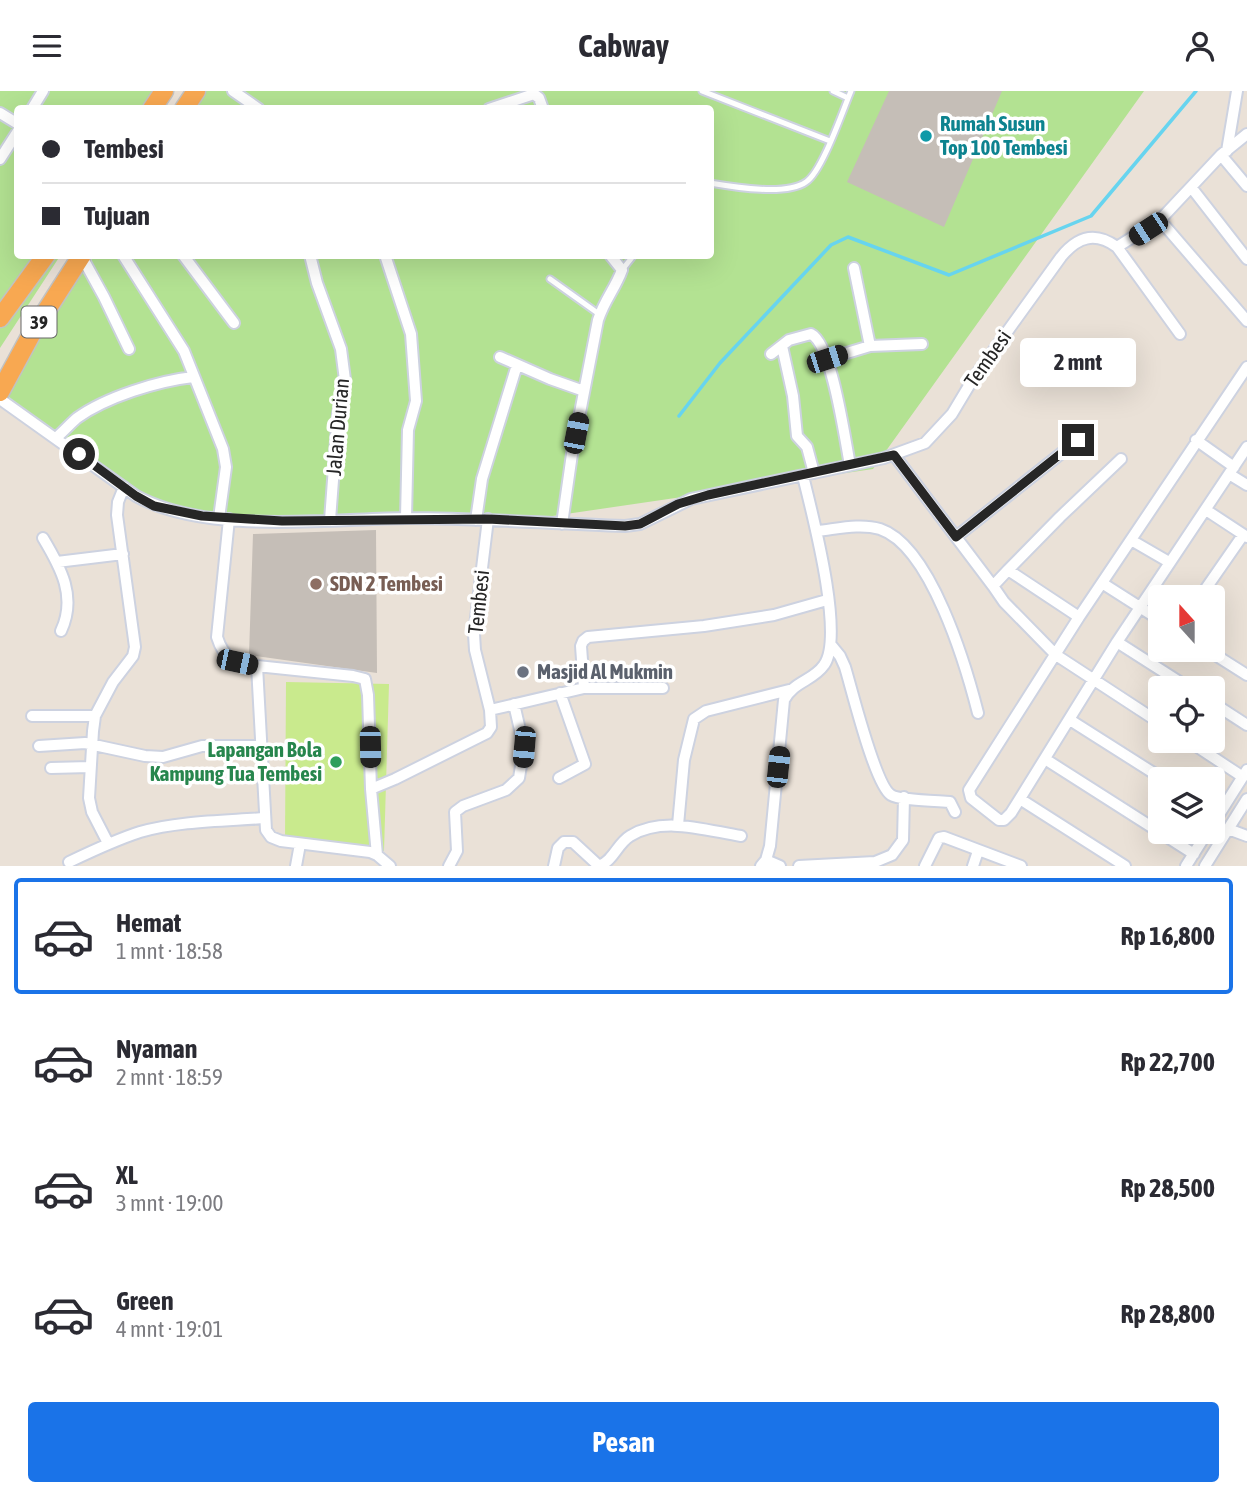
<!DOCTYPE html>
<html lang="id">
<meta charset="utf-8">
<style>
body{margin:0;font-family:"Asap Condensed",sans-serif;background:#f7f7f7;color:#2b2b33;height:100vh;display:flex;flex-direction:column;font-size:26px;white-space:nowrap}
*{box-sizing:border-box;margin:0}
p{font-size:23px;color:#7c7c81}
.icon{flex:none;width:38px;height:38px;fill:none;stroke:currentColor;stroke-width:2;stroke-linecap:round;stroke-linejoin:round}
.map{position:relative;height:775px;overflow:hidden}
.sheet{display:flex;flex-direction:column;background:#fff;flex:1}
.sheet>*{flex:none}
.top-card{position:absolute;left:14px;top:14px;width:700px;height:154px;border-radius:7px;box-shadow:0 7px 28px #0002;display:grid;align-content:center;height:154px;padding:0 28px;background:#fff}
.needle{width:46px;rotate:339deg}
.buttons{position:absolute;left:1148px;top:494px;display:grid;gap:14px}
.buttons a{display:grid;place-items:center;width:77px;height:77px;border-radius:7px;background:#fff;box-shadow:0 7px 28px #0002;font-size:35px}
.end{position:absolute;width:32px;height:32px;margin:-16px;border:9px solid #262626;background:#fff;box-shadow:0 0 0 4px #fff}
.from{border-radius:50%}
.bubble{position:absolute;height:49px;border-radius:7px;background:#fff;box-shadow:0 7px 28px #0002;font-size:23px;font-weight:700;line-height:49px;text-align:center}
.car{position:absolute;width:21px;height:42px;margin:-21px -10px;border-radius:9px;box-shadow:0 0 5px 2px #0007;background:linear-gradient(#222 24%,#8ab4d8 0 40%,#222 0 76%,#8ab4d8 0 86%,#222 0)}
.top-card b{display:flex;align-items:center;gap:24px;height:66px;font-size:26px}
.top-card b+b{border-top:2px solid #e1e1e2}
.top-card i{width:18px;height:18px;background:#2b2b33}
ul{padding:12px 0 0;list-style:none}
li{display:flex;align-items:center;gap:21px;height:116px;margin:0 14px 10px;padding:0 14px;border:4px solid transparent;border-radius:7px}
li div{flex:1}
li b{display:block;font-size:26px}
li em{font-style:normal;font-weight:700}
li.current{border-color:#1a73e8}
li>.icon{width:63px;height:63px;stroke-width:1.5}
.action{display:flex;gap:14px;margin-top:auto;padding:14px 28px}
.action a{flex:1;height:80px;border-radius:7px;background:#1a73e8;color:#fff;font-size:28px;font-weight:700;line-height:80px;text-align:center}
header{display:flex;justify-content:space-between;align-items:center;height:91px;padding:0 28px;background:#fff;font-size:32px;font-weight:700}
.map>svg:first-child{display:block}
</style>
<header><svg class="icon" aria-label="menu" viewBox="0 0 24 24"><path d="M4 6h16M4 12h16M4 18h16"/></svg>Cabway<svg class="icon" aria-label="person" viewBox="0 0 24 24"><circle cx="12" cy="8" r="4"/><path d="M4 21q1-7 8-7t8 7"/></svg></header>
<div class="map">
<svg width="1247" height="775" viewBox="0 0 1247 775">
<rect width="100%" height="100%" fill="#eae1d7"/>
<path fill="#b3e292" d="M 0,0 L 173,0 L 160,17 L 18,18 L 18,164 L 60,165 L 0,257 Z
M 205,0 L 1144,0 L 873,378 L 491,434 L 234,430 L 155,414 L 0,303 L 94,165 L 710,164 L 710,18 L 194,17 Z"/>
<path fill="#c9ea8d" d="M 286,591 L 389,593 L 384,760 L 285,750 Z"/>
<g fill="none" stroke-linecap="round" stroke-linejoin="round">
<path stroke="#67d4ef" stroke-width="3.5" d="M 679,325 L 720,272 L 831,154 L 848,146 L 949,184 L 1091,125 L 1196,0"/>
</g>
<path fill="#c5beb7" d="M 889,0 L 1002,0 L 944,136 L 847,91 Z
M 376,439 L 377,582 L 249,564 L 253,443 Z"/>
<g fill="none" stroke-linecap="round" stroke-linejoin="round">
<g stroke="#cdd2e0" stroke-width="9">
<path id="service" d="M 702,0 L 830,50
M 833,0 L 848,7
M 710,92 C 734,96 786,105 806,91 C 822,81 843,19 851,0
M 622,179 L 634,164
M 550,188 L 599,223"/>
</g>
<g stroke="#cdd2e0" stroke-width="14">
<path id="minor" d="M 233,0 L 259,18
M 32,18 L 43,0
M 489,18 L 534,3 L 539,7 L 543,18
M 0,22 L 18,33
M 1227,60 L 1237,0
M 1221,64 L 1247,95
M 0,68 L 18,40
M 1191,96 L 1247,168
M 1160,129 L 1247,230
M 1117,156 L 1160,129 L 1221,64 L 1247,43
M 123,164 L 184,260 L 223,358 L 226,376 L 219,427
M 183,164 L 234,232
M 310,164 L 317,192 L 341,258 L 345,289 L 338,323 L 330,429
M 385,164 L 411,243 L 416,310 L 408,339 L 406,427
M 82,166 L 104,206 L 129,258
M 854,177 L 870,255
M 782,255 L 793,305 L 797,345 L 807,356 L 814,382
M 771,263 L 789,249 L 811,243 C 832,253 845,349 850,374
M 500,266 L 550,288 L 584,300
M 827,268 L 870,255 L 922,253
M 1247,276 L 1079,526 L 969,699 L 971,707 L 999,729 L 1004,729 L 1011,722 L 1117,551 L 1247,356
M 0,308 L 136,405 C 207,444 328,428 408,427 C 480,427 553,433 625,435 L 640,433 L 691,408 L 884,367 L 925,352 L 952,323 L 973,288 L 1061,166 C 1077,146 1095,140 1117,156 L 1180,243
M 57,346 C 64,340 70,333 77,327 C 106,306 158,290 193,286
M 1196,349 L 1234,376
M 894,364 L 993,495 L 1008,479 L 1079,526
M 1229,383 L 1247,394
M 1206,419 L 1247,446
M 229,428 L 217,546 C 224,569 235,571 257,575 L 266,739 L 271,746 L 281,750 L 370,761 L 377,764 L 390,775
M 488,428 L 474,543 L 475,559 L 490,619 L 584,597 L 581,555 L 583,550 L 588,546 L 704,535 L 774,524 L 827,509
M 476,429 L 482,388 L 517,274
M 562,433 L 572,363 L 598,229 C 605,208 615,198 622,179 L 610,164
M 817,440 C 837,438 860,432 880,438 C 931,455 966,575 978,622
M 956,446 L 1078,349
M 43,447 C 61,477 77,506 61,540
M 1131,449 L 1169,471
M 57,471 L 123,463
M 1008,479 L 1060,426 L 1121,368
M 1102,492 L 1160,529
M 993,495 L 1004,511 L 1056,564 L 1160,632
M 1200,506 L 1243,444
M 1117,551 L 1189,597
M 831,554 L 840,565 L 845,576 C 852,599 875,694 891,704 C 898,709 939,710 950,711 L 955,721
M 1206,558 L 1247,584
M 257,575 L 353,585 L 365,588 L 368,604 L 371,698
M 584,597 L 663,597
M 1213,612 L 1247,634
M 32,625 L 95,625
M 1070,629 L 1163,688
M 1187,649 L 1243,686
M 39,655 L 85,652 L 145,665 L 163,666 L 202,655 L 261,655
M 1045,668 L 1194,763
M 51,677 L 90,676
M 559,687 L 585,673 L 560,602
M 1020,708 L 1125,775
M 1213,733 L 1247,679
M 678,734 L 684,669 L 694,628 L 706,620 L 789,599
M 1228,738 L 1247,745
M 108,752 L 92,721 L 89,707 L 93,640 L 95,625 L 113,591 L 133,565 L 135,556 L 117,424 L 118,411 L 124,396
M 377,764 L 371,698 L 395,688 L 487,642 L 491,636 L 490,619
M 766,769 L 780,775
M 69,771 C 92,760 115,749 140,741 C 178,730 225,730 265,727
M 296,775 L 300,753
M 449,775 L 457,760 L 455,721 L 463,715 L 506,699 L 519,687 L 524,656 L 514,613
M 554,775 L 558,757 L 564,751 L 573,751 L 599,775 C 614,769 617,753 630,745 C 663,725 704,739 741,745
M 761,775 L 766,769 L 770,755 L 784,609 C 794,590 813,590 824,574 C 845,545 812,422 803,385
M 799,775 L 875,771 L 892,764 L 903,749 L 904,706
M 925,775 L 939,747 L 944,746 L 1021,775
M 973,775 L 978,760
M 1186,775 L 1208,740
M 1205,775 L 1247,708"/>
</g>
<g stroke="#c2c2c2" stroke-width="21">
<path id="trunk" d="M 152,18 L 164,0
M 184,18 L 196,0
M 0,227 L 46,164
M 0,301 L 32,242 L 82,164"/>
</g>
<use href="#service" stroke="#fff" stroke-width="5"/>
<use href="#minor" stroke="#fff" stroke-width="10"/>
<use href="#trunk" stroke="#f8a851" stroke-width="18"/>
</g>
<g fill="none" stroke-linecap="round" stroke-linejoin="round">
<path stroke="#262626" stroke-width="9" d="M 79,363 L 136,405 L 154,415 L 202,425 L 282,430 L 488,428 L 625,435 L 640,433 L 678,413 L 708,404 L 894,364 L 956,446 L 1078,349"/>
</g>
<circle fill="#0f9aa8" stroke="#fff" stroke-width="2.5" cx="926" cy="45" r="7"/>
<circle fill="#8d6e63" stroke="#fff" stroke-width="2.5" cx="316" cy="493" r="7"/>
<circle fill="#6b7280" stroke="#fff" stroke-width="2.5" cx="523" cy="581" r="7"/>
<circle fill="#2e9e5b" stroke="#fff" stroke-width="2.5" cx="336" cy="671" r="7"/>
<g text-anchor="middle" stroke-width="7" stroke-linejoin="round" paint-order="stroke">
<rect fill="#fff" stroke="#676767" stroke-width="2" x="21.5" y="215.5" width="35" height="31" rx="5"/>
<g font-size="19" font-weight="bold" fill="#262626">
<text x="39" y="238">39</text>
</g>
<g font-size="21" font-weight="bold" fill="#0d838f" stroke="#fff" text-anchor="start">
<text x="940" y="40">Rumah Susun<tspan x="940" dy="24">Top 100 Tembesi</tspan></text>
</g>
<g font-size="21" fill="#262626" stroke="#fff">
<text transform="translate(988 268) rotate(-55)" y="7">Tembesi</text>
<text transform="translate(338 336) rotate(-85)" y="7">Jalan Durian</text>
<text transform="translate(479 511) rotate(-84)" y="7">Tembesi</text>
</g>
<g font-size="21" font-weight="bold" fill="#785e54" stroke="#fff" text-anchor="start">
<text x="330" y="500">SDN 2 Tembesi</text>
</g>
<g font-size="21" font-weight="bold" fill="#5b616d" stroke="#fff" text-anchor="start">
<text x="537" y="588">Masjid Al Mukmin</text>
</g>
<g font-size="21" font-weight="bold" fill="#27864d" stroke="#fff" text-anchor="end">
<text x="322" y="666">Lapangan Bola<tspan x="322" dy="24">Kampung Tua Tembesi</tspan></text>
</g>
</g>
</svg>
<div class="buttons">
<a><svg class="needle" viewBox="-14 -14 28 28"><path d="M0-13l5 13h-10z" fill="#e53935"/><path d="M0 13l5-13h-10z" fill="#7c7c81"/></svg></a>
<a><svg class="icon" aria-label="locate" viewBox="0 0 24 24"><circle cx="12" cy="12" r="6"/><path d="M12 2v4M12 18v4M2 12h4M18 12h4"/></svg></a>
<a><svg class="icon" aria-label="layers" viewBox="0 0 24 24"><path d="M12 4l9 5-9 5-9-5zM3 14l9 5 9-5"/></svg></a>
</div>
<i class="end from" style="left:79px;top:363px"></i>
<i class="end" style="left:1078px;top:349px"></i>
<div class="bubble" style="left:1020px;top:247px;width:116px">2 mnt</div>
<i class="car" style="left:1148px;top:138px;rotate:237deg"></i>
<i class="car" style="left:827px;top:268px;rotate:72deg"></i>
<i class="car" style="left:576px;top:342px;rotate:11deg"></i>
<i class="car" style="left:237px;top:571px;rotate:102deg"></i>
<i class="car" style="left:370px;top:656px;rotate:179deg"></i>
<i class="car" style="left:524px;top:656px;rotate:185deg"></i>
<i class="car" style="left:778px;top:676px;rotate:6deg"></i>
<div class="top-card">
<b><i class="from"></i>Tembesi</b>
<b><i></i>Tujuan</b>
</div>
</div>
<section class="sheet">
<ul>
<li class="current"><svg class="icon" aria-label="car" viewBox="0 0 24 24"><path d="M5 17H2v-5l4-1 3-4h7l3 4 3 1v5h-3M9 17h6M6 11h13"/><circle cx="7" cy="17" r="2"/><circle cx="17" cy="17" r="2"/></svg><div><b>Hemat</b><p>1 mnt · 18:58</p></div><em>Rp 16,800</em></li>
<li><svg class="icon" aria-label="car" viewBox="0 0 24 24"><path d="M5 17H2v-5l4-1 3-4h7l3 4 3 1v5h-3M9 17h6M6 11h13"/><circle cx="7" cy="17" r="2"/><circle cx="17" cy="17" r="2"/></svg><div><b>Nyaman</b><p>2 mnt · 18:59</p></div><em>Rp 22,700</em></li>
<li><svg class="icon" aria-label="car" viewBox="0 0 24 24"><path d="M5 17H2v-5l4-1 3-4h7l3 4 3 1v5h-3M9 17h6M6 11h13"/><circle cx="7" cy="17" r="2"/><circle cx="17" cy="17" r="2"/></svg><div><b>XL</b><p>3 mnt · 19:00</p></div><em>Rp 28,500</em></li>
<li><svg class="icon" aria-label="car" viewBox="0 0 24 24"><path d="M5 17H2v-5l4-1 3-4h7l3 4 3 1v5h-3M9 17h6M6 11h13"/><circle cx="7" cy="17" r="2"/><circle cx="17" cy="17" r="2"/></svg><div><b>Green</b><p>4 mnt · 19:01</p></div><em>Rp 28,800</em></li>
</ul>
<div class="action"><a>Pesan</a></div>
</section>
